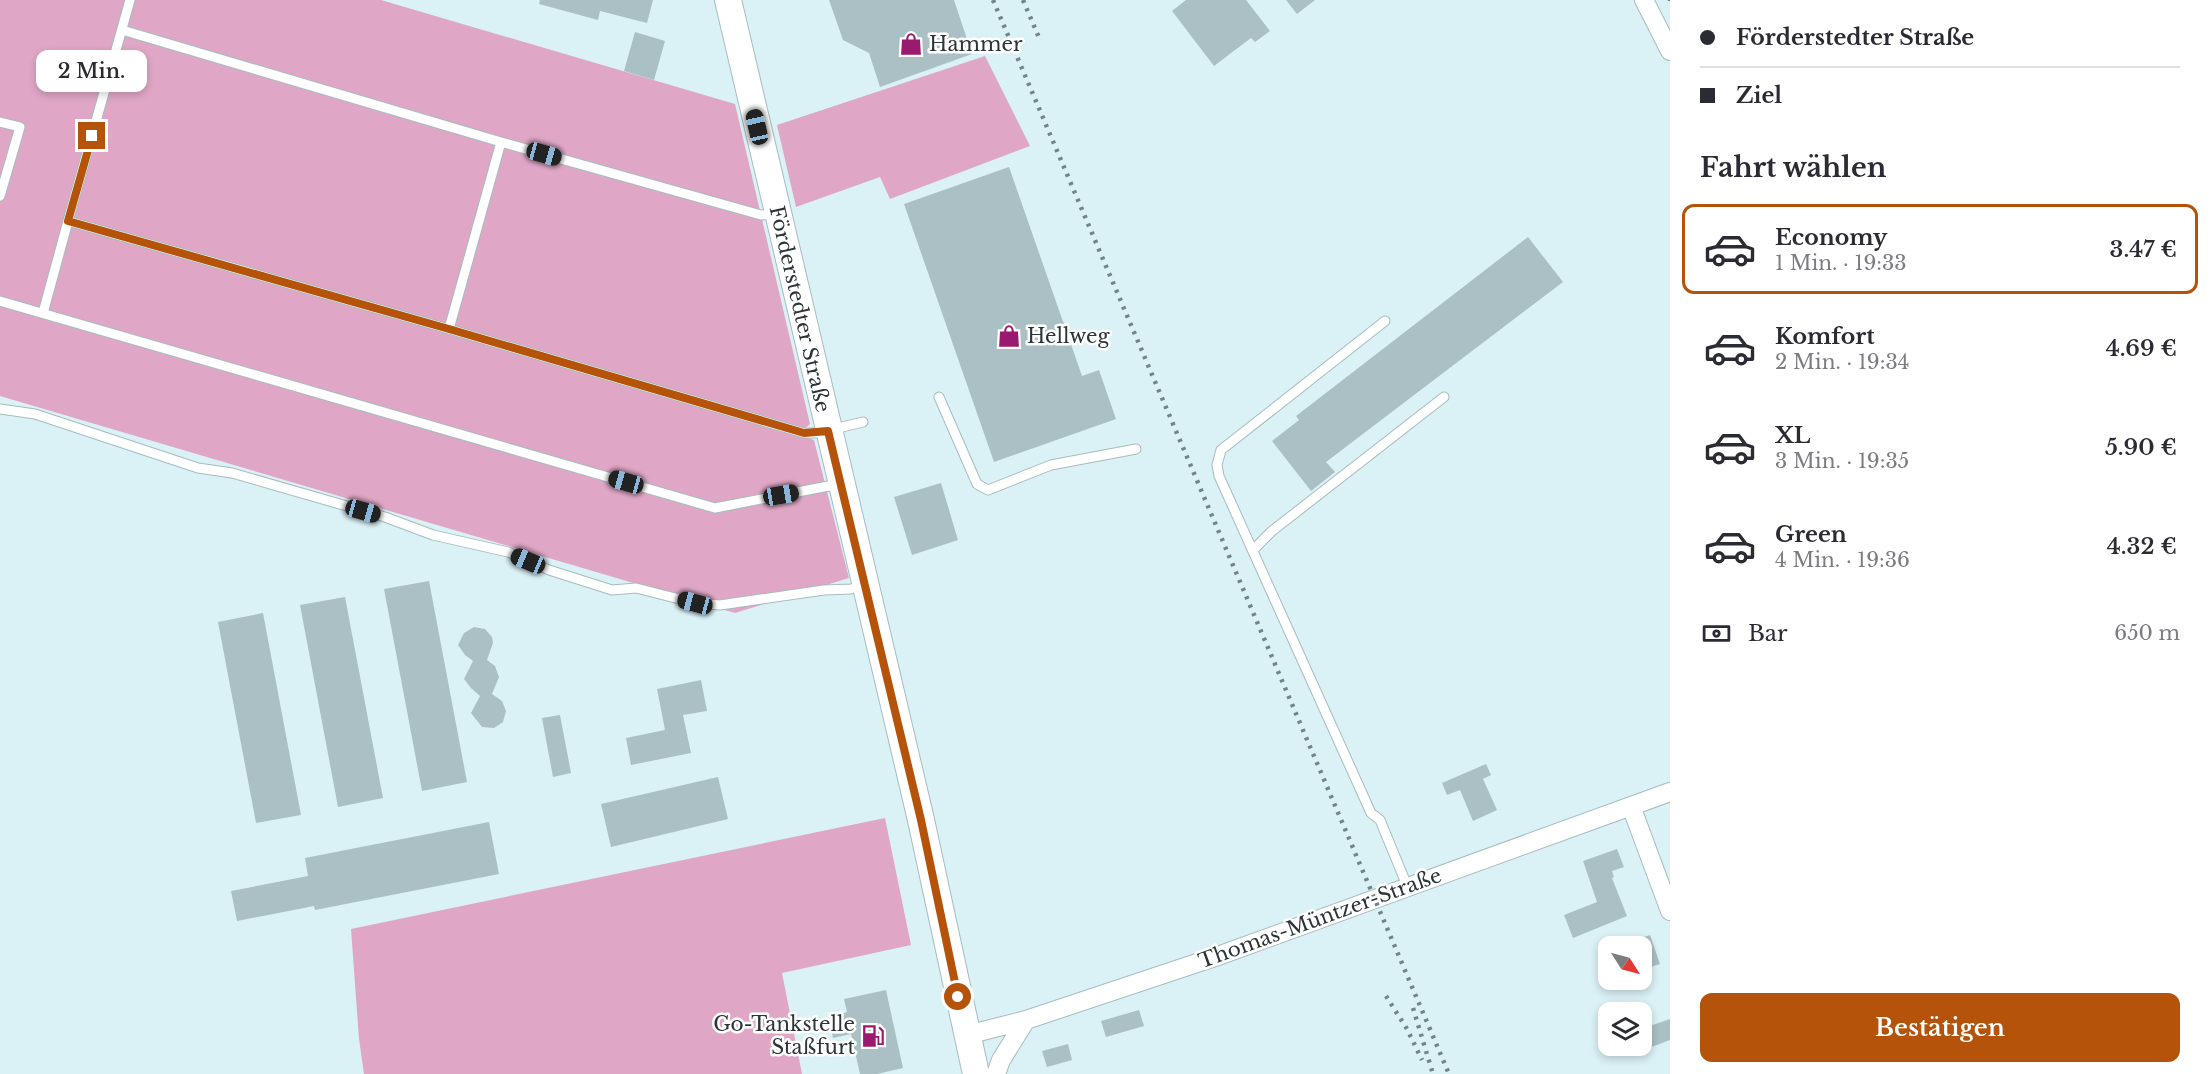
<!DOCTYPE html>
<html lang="de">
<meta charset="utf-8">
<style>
body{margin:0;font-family:"Libre Baskerville",serif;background:#f2f2f3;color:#2b2b33;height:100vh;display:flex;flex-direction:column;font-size:22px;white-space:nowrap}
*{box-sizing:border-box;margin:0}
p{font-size:20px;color:#7c7c81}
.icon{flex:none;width:33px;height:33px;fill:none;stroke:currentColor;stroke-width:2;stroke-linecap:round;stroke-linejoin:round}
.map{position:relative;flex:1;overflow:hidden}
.sheet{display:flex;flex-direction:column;background:#fff;width:540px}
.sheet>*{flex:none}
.top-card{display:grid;align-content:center;height:132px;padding:0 30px;background:#fff}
.needle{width:39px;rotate:126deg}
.fabs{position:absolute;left:1598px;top:936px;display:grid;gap:12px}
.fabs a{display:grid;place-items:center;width:54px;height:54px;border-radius:12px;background:#fff;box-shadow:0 3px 9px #0003;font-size:30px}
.end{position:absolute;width:27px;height:27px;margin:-14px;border:8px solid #b45309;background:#fff;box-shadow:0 0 0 3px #fff}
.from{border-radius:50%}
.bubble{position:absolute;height:42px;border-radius:12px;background:#fff;box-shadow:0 3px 9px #0003;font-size:20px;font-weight:600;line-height:42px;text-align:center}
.car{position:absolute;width:18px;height:36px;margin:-18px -9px;border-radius:8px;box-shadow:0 0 4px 2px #0007;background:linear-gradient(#222 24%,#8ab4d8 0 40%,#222 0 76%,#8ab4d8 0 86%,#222 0)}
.top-card b{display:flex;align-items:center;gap:21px;height:57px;font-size:22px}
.top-card b+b{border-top:2px solid #e1e1e2}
.top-card i{width:15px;height:15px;background:#2b2b33}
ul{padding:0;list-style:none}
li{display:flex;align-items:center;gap:18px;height:90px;margin:0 12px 9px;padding:0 18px;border:3px solid transparent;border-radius:12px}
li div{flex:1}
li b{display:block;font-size:22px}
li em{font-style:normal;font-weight:600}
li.current{border-color:#b45309}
li>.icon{width:54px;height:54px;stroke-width:1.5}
h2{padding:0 30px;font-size:27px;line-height:72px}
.pay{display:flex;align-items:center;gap:15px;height:66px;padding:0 30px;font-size:22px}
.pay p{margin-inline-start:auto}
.cta{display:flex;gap:12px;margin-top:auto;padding:12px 30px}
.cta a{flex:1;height:69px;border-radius:12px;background:#b45309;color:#fff;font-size:24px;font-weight:600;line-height:69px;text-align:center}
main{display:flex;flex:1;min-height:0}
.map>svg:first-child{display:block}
</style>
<main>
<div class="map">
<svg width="1670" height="1074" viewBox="0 0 1670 1074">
<rect width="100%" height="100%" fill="#daf1f6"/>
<path fill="#dfa7c5" d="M 0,0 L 381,0 L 735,104 L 810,424 L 803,430 L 805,437 L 814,440 L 849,578 L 735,613 L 0,396 Z
M 985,56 L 1030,146 L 890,199 L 880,177 L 796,207 L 777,125 Z
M 885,818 L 911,945 L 782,973 L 802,1074 L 364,1074 L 359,1039 L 351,929 Z"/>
<path fill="#aac0c5" d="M 540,0 L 653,0 L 647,23 L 600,11 L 598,20 L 539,4 Z
M 829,0 L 954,0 L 972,54 L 880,87 L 869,53 L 843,40 Z
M 1186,0 L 1246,0 L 1270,31 L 1255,42 L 1251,38 L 1214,66 L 1172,11 Z
M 1286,0 L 1315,0 L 1297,14 Z
M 635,32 L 665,41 L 654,80 L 624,71 Z
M 1009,167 L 1082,376 L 1099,370 L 1116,419 L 994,462 L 904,204 Z
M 1528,237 L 1563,282 L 1326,462 L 1335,472 L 1311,491 L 1272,441 L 1299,420 L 1296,416 Z
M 941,483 L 958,540 L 912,555 L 894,497 Z
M 429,581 L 467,782 L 422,791 L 384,589 Z
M 345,597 L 383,798 L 338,807 L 300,605 Z
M 263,613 L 301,815 L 256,823 L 218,622 Z
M 474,627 L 485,629 L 492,637 L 493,643 L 487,660 L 495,666 L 499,677 L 492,694 L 502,701 L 506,711 L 503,722 L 494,728 L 482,727 L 471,713 L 480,696 L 471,688 L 464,679 L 473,661 L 465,655 L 458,645 L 464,633 Z
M 701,680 L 707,711 L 683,715 L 691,753 L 631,765 L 626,738 L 665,730 L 657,689 Z
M 560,715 L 571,773 L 553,777 L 542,718 Z
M 1486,764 L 1491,775 L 1483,779 L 1497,810 L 1473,821 L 1460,790 L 1447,795 L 1442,783 Z
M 718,777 L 728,819 L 611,847 L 601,804 Z
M 489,822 L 499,874 L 315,910 L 314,906 L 237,921 L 231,891 L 308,876 L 305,858 Z
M 1617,849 L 1624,867 L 1612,871 L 1614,877 L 1612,878 L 1627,916 L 1573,938 L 1564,915 L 1597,902 L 1583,861 Z
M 1650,935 L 1660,964 L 1641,970 L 1641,938 Z
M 886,990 L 903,1068 L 877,1074 L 860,1074 L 851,1034 L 833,1038 L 829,1018 L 847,1012 L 844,999 Z
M 1139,1010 L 1144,1026 L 1106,1037 L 1101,1021 Z
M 1670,1019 L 1670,1040 L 1641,1051 L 1641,1029 Z
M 1068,1044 L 1072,1060 L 1047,1067 L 1042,1051 Z"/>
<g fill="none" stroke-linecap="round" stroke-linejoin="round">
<g stroke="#a6bcc1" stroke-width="11">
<path id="service" d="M 130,0 L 68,221 L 449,329 L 804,433 L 817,433 L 863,422
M 122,30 L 501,142 L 761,215 L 775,214
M 0,122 L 20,127 L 0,196
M 0,301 L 715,508 L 839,484
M 43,313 L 68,221
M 1385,321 L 1221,450 L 1217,465 L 1219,476 L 1371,813 L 1380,820 L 1408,888
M 449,329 L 501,142
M 939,397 L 977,484 L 988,490 L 1051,465 L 1136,449
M 0,409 L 35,414 L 198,468 L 232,473 L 385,517 L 433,535 L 508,552 L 549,570 L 612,590 L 636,588 L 695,603 L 720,605 L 824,590 L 851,589 L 865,585
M 1253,550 L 1272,531 L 1444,397"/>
</g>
<g stroke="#a6bcc1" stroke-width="20">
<path id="minor" d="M 1644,0 L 1670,51
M 1631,806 L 1670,911
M 967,1035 L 1026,1020 L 1215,957 L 1670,792
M 996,1074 L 1001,1060 L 1026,1020"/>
</g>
<g stroke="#a6bcc1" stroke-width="28">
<path id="secondary" d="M 728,0 L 921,820 L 976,1074"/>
</g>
<use href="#service" stroke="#fff" stroke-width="9"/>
<use href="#minor" stroke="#fff" stroke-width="18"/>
<use href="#secondary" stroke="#fff" stroke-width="26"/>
<path stroke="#748386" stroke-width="4.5" stroke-dasharray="3 6" stroke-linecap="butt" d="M 993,0 L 1449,1074
M 1023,0 L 1040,40
M 1670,0 L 1670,1
M 1386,996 L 1407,1029 L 1422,1060
M 1413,1008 L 1433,1074"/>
</g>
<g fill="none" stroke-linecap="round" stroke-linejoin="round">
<path stroke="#b45309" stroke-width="8" d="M 92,136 L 68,221 L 449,329 L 804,433 L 828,431 L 921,820 L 958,997"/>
</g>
<defs>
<g id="shop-bare" transform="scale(1.8)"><path d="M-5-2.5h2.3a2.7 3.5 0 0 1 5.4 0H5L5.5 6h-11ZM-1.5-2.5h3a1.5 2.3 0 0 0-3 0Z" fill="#9a1a6f" stroke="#fff" stroke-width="2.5" paint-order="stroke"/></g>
<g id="fuel-bare" transform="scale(1.8)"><path d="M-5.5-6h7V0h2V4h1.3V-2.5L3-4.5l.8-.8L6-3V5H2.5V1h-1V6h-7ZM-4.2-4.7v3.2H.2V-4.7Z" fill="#9a1a6f" stroke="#fff" stroke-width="2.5" paint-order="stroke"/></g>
</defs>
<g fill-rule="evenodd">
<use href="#shop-bare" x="911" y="44"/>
<use href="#shop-bare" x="1009" y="336"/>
<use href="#fuel-bare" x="873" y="1036"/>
</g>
<g text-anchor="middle" stroke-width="5" stroke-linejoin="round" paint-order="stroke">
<g font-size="20" fill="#2b3436" stroke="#fff" text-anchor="start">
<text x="929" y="51">Hammer</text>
<text x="1027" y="343">Hellweg</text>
<text x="855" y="1031" text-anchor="end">Go-Tankstelle<tspan x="855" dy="23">Staßfurt</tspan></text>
</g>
<g font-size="20" fill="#2b3436" stroke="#fff">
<text transform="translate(800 309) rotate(77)" y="7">Förderstedter Straße</text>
<text transform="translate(1320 918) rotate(-20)" y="7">Thomas-Müntzer-Straße</text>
</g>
</g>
</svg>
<div class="fabs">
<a><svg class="needle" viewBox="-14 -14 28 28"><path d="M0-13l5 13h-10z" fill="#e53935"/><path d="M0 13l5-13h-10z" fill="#7c7c81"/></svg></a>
<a><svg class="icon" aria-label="layers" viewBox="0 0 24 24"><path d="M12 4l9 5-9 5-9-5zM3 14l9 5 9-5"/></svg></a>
</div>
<i class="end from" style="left:958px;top:997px"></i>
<i class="end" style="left:92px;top:136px"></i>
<div class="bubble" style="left:36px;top:50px;width:111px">2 Min.</div>
<i class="car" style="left:757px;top:127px;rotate:347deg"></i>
<i class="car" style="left:544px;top:154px;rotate:106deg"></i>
<i class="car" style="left:626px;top:482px;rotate:286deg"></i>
<i class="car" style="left:781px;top:495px;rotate:80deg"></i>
<i class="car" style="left:363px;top:511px;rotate:106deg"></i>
<i class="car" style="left:528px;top:561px;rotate:293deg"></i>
<i class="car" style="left:695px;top:603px;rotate:285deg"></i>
</div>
<section class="sheet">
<div class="top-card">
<b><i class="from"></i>Förderstedter Straße</b>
<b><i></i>Ziel</b>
</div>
<h2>Fahrt wählen</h2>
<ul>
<li class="current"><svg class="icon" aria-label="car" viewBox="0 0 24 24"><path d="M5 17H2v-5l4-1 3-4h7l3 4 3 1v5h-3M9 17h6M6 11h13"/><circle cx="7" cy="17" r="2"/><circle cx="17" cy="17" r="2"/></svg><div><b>Economy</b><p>1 Min. · 19:33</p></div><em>3.47 €</em></li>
<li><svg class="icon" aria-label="car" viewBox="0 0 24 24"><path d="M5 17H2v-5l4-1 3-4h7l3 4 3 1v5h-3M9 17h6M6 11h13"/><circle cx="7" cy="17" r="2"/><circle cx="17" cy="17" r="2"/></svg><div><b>Komfort</b><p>2 Min. · 19:34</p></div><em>4.69 €</em></li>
<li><svg class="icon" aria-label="car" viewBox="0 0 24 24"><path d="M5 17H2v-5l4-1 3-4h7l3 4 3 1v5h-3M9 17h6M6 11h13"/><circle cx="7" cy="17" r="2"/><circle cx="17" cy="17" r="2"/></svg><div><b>XL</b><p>3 Min. · 19:35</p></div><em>5.90 €</em></li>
<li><svg class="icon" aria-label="car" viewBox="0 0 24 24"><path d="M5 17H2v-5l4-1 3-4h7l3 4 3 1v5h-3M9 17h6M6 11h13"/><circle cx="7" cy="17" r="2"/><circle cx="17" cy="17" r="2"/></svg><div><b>Green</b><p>4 Min. · 19:36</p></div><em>4.32 €</em></li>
</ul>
<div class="pay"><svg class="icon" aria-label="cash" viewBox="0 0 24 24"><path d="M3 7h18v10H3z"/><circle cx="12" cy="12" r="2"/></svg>Bar<p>650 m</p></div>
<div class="cta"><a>Bestätigen</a></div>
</section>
</main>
